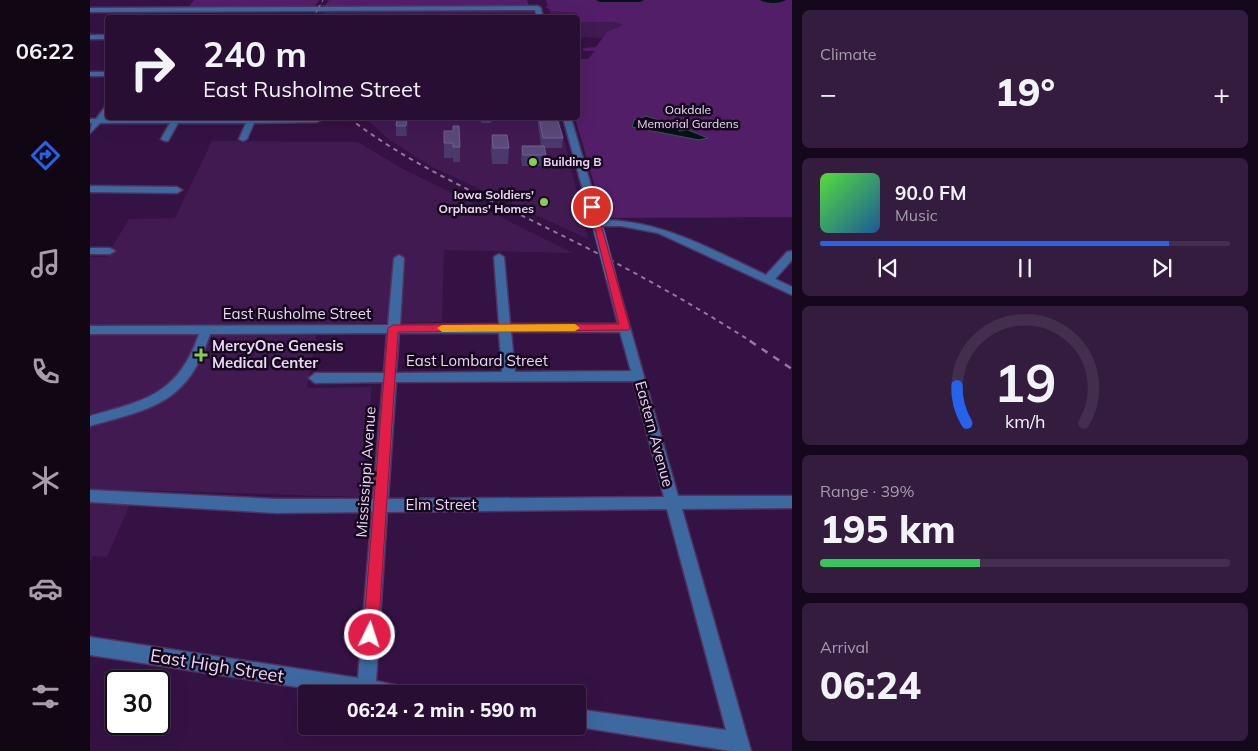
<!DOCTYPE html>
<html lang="en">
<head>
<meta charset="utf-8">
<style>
	body { margin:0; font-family:Mulish,sans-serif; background:#341c3f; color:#f1f3f6; height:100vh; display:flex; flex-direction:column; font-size:19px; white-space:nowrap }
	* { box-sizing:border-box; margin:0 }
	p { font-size:16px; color:#a59cac }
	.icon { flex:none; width:28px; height:28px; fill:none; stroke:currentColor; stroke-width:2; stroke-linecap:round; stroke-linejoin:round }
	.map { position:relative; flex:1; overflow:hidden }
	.panel { display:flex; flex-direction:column; gap:10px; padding:10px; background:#16081c; width:466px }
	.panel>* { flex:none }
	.top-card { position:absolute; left:15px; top:15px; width:475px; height:105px; border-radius:5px; box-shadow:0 5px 20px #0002,0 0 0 1px #442e4e; background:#280e33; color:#f1f3f6; overflow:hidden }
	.speed { position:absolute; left:15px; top:670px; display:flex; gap:10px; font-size:25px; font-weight:700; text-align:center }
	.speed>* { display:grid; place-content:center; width:65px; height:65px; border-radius:50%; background:#280e33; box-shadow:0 5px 20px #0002,0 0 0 1px #442e4e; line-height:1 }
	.speed .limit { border:2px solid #111; border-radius:8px; background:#fff; color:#111 }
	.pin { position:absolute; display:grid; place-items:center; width:42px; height:42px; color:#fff; margin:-21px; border:2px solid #fff; border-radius:50%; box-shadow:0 1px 5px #0007 }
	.me { position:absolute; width:55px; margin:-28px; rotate:4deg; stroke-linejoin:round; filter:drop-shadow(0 0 4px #0008) }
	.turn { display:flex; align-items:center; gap:18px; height:105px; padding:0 15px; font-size:22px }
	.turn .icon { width:65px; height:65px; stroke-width:2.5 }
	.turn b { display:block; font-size:35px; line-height:42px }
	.big { font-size:38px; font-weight:800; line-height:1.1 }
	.panel .tile { flex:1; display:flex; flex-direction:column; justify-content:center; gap:8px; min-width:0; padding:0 18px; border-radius:8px; background:#341c3f }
	.panel .dial { align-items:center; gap:0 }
	.dial svg { height:130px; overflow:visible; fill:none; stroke:#442e4e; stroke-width:7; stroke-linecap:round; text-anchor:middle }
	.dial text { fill:#f1f3f6; stroke:none }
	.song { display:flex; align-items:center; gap:15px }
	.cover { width:60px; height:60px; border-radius:8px; background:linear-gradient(135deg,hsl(110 70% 55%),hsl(210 70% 35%)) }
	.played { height:5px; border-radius:2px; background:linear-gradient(90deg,#2563eb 85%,#442e4e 85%) }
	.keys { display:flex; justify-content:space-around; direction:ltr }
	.heat { display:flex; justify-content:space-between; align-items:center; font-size:28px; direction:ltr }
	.charge { height:8px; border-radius:4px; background:linear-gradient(90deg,#34c759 39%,#442e4e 0) }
	.trip { position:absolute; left:208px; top:685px; width:288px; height:50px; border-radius:5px; background:#280e33; box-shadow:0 5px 20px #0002,0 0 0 1px #442e4e; font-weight:800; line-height:50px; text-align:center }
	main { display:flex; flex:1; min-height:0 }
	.tabs { display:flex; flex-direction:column; width:90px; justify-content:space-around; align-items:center; background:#100614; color:#a59cac }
	.tabs .icon { width:35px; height:35px }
	.tabs .current { color:#2563eb }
	.tabs b { font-size:22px; color:#f1f3f6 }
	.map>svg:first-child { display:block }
</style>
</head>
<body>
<main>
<nav class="tabs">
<b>06:22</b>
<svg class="icon current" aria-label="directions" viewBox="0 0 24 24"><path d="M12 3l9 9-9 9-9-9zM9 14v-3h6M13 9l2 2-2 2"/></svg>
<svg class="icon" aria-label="music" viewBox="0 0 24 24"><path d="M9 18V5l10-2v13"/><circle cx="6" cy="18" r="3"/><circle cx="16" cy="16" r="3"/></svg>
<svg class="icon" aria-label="phone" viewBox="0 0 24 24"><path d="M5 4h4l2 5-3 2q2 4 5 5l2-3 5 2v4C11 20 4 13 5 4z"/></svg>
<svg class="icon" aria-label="climate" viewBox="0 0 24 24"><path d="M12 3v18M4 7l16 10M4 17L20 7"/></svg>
<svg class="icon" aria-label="car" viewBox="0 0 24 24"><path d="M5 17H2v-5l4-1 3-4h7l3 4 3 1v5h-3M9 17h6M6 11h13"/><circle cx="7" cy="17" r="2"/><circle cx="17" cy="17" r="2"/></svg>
<svg class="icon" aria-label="filters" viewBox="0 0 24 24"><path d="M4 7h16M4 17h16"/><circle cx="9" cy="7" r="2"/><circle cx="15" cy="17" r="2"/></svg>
</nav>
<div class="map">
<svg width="702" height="751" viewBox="0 0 702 751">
	<rect width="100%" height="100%" fill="#351244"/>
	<g fill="#411a52">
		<path d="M 458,6 L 574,7 L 516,38 L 488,37 L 488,18 L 461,17 Z"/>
		<path d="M 235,11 L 443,11 L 444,17 L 234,17 Z"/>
		<path d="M 276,118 L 469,118 L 498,239 L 340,166 L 297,138 Z"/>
		<path d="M 122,141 L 268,142 L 311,168 L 483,253 L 354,250 L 352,322 L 228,324 L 217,388 L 282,387 L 270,497 L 46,490 L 17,557 L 3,556 L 0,563 L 0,257 L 16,257 L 39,219 L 85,218 Z"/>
	</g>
	<g fill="#531e68">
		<path d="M 104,0 L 229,0 L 224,7 L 98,8 Z"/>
		<path d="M 239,0 L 437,0 L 439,6 L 234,7 Z"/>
		<path d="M 456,0 L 702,0 L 702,217 L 514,218 L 485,118 L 488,118 L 488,59 L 498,59 L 505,51 L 493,51 L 493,48 L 506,47 L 517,32 L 533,25 L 525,22 L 488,22 L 489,17 L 487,13 L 462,11 L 455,7 L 458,6 Z"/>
	</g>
	<path fill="#001414" stroke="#464e57" d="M 556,116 L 587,126 L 589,131 L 598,130 L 618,138 L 609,140 L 542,127 L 544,120 Z"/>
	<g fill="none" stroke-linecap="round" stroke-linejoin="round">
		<g fill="#001414" fill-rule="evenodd">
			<path d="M 506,0 L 554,0 L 550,2 L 510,2 Z"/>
			<path d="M 670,0 L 696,0 C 690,4 676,4 670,0 Z"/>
		</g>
		<g stroke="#523160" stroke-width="3">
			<g id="minor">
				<path d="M 448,6 L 451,8 L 453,18 L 447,18 L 445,10 L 0,12 L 0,8 Z"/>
				<rect x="0" y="35" width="18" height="4"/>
				<rect x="0" y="72" width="18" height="4"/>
				<path d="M 15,107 L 18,107 L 18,115 L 14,119 L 227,118 L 231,120 L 227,122 L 164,123 L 157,139 L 153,141 L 149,139 L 156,123 L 88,123 L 78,141 L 75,141 L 71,139 L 80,123 L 10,123 L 0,133 L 2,123 L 0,123 L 0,119 L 6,119 Z"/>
				<path d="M 473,118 L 481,118 L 511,220 C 572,220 622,250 676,275 L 697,252 L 702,251 L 702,260 L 685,279 L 702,287 L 702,295 L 568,233 L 531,226 L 512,226 L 513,233 L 505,233 Z"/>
				<path d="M 0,186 L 87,187 L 92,190 L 87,193 L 0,192 Z"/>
				<path d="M 0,248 L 20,248 L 25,251 L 20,254 L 0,254 Z"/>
				<path d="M 409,254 L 414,257 L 420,324 L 528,324 L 516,277 L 517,275 L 525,275 L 588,496 L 702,496 L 702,508 L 592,509 L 661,751 L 641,751 L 483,726 L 486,726 L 486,709 L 636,730 L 577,509 L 297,512 L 286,681 L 319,688 L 322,694 L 253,694 L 0,655 L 0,637 L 268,678 L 282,512 L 186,513 L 0,502 L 0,490 L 186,499 L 283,499 L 293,382 L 225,383 L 219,378 L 225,373 L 294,373 L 297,333 L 120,334 C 98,403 64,408 0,426 L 0,416 C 57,400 88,394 109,334 L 0,334 L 0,326 L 298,325 L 304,258 L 309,255 L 314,258 L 310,325 L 409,324 L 404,257 ZM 421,332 L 530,332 L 541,371 L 425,372 ZM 309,333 L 409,333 L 412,372 L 306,373 ZM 543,381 L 574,497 L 298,499 L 306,382 Z"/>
			</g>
		</g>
		<use href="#minor" fill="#3c699f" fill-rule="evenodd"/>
		<path stroke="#92779f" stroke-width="1" stroke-dasharray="3 3" stroke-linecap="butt" d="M 223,18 L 233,0"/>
		<path stroke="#92779f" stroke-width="2" stroke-dasharray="4.5 4.5" stroke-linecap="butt" d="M 259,118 C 320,165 389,194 457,228 C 527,262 596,300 662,342"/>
		<path stroke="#92779f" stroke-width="2.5" stroke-dasharray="7 7" stroke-linecap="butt" d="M 660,341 L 702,369"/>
		<g stroke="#523160" stroke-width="12" stroke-linecap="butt">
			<path id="minor-bridge" d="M 509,231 L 521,277"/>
		</g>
		<use href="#minor-bridge" stroke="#3c699f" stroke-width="11"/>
	</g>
	<g fill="#49396d">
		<path d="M 307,118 L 318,118 L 317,136 L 306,136 L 306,126 Z"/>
		<rect x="391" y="118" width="10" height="5"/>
		<path d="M 447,118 L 467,118 L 473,138 L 472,148 L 454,148 L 456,155 L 454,166 L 432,166 L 431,158 L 432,146 L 451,146 Z"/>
		<path d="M 354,131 L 363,131 L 370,147 L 370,162 L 363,162 L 363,158 L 354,158 Z"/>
		<path d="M 402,135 L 419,148 L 418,164 L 402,164 L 401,150 Z"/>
	</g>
	<path fill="#3a2257" d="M 317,118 L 318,118 L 317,136 L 316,126 Z"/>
	<g fill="#5a4a7c" stroke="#71608e">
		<path d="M 468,15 L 478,15 L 479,18 L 469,18 Z"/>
		<path d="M 307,118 L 317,118 L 316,126 L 306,126 Z"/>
		<path d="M 449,118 L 467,118 L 473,138 L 453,138 Z"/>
		<path d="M 363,126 L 369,126 L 370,147 L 363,147 L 363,143 L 354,143 L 354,131 L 363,131 Z"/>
		<path d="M 402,135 L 417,135 L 419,148 L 403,148 Z"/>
		<path d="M 432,146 L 454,146 L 456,155 L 433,155 Z"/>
	</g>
	<path fill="#e11d48" stroke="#92132f" d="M 499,205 L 506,207 L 540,328 L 539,330 L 308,332 L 288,635 L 286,640 L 280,642 L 275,640 L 273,635 L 298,328 L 303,325 L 529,324 Z"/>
	<path fill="#f59e0b" d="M 485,324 L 490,328 L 485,331 L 352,332 L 347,328 L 352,325 Z"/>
	<g fill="#84d04e" stroke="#15071c" stroke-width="2">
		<circle cx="443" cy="162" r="5"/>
		<circle cx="454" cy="202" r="5"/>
		<path d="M108.5 347.5h5v5h5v5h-5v5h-5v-5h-5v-5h5z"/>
	</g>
	<g text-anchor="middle" stroke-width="5" stroke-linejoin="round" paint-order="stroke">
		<g font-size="12" fill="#e9d8f1" stroke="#15071c">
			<text x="598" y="114">Oakdale<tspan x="598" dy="14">Memorial Gardens</tspan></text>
		</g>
		<g font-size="12" font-weight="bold" fill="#ead6f4" stroke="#15071c" text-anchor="start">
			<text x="453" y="166">Building B</text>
			<text x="444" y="199" text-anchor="end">Iowa Soldiers'<tspan x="444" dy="14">Orphans' Homes</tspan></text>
		</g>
		<g font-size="15" fill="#ead6f4" stroke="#15071c">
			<text x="207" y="319">East Rusholme Street</text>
			<text x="387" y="366">East Lombard Street</text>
			<text transform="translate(564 434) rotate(75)" y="5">Eastern Avenue</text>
			<text transform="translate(276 472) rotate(-86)" y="5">Mississippi Avenue</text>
			<text x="351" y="510">Elm Street</text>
		</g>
		<g font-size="15" font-weight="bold" fill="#ead6f4" stroke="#15071c" text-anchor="start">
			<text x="122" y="351">MercyOne Genesis<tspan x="122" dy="17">Medical Center</tspan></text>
		</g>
		<g font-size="18" fill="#ead6f4" stroke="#15071c">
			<text transform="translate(127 666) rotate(9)" y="6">East High Street</text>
		</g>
	</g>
</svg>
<div class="speed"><div class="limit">30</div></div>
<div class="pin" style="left:502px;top:207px;background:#d93025"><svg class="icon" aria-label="arrive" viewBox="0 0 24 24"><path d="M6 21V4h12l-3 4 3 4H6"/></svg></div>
<svg class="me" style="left:280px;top:635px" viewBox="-20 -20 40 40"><circle r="17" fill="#e11d48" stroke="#fff" stroke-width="3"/><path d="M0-11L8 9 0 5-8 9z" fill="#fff"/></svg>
<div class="trip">06:24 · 2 min · 590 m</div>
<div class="top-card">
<div class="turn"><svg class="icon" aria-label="right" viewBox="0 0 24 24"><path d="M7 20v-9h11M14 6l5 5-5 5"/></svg><div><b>240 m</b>East Rusholme Street</div></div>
</div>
</div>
<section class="panel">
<div class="tile"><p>Climate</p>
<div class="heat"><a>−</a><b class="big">19°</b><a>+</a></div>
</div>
<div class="tile">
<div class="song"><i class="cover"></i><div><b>90.0 FM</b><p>Music</p></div></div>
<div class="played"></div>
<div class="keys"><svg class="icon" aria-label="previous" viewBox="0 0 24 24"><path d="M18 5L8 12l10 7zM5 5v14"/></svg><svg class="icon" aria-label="pause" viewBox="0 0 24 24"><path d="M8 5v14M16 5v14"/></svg><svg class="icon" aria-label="next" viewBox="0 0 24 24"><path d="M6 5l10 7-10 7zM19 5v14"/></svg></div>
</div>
<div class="tile dial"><svg viewBox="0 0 100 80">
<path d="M14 69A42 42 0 1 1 86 69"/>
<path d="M14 69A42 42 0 0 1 8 46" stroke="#2563eb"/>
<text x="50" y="56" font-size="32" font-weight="700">19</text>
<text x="50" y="72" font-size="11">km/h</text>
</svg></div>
<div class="tile"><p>Range · 39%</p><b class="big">195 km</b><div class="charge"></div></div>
<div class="tile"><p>Arrival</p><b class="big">06:24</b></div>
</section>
</main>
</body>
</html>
